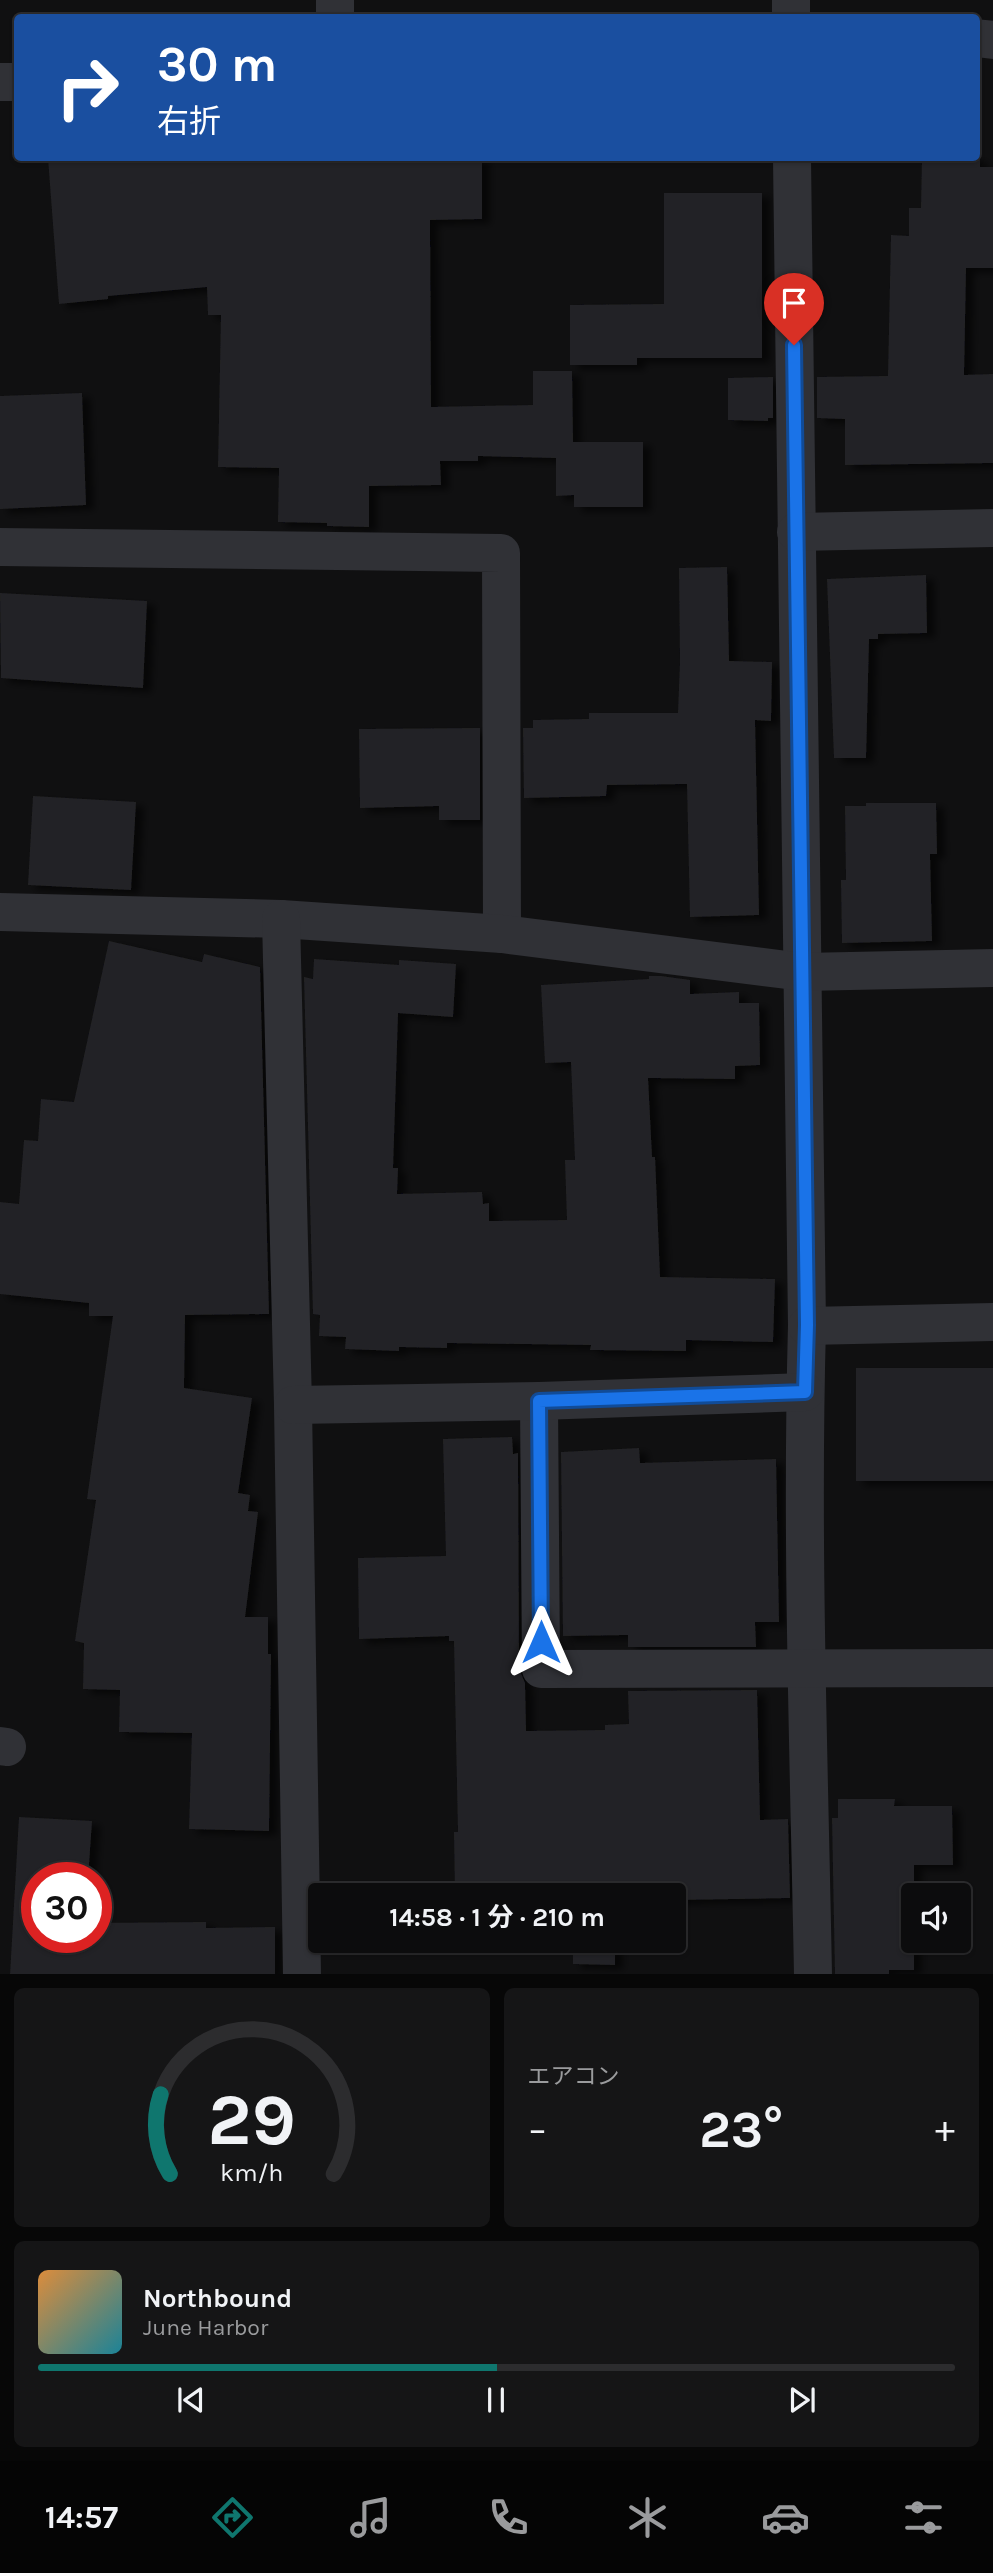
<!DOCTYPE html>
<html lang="ja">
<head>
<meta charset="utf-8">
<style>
	body { margin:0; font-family:Karla,"Noto Sans JP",sans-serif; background:#151516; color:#f1f3f6; height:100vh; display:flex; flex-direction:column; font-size:26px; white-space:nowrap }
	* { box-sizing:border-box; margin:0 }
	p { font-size:23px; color:#9a9b9d }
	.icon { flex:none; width:38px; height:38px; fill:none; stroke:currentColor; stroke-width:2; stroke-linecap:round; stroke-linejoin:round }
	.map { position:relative; height:1974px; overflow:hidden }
	.details { display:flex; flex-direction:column; gap:14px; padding:14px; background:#070707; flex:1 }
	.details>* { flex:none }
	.top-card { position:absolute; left:14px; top:14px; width:966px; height:147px; border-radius:7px; box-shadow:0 2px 5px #0004,0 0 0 2px #2c2c2e; background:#1a4fa0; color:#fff; overflow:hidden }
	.tools { position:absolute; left:901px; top:1883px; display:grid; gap:14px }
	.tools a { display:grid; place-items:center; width:70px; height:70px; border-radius:7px; background:#0c0c0d; box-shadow:0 2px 5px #0004,0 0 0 2px #2c2c2e; font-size:35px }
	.speed { position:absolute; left:21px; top:1862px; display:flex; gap:14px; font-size:35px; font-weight:700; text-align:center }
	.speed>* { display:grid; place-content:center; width:91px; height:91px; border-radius:50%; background:#0c0c0d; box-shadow:0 2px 5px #0004,0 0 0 2px #2c2c2e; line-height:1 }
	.speed .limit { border:10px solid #d22; background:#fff; color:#111 }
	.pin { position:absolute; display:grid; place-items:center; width:60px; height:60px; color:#fff; margin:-72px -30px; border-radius:50% 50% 50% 0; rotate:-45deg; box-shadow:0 0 7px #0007 }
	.pin .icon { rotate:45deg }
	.me { position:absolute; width:77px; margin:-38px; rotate:0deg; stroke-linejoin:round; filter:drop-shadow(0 0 5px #0008) }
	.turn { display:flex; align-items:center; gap:24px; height:147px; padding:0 28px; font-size:32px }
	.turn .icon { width:91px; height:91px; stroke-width:2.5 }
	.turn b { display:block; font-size:49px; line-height:60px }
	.big { font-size:52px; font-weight:700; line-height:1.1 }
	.details .card { flex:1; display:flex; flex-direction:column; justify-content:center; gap:10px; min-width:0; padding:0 24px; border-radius:10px; background:#151516 }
	.details .dial { align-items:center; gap:0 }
	.dial svg { height:182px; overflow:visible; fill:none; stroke:#2c2c2e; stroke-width:7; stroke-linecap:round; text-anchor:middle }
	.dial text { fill:#f1f3f6; stroke:none }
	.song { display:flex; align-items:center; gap:21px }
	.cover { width:84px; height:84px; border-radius:10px; background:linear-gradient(135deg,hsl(30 70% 55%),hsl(190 70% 35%)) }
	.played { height:7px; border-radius:4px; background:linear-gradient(90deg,#0f766e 50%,#2c2c2e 50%) }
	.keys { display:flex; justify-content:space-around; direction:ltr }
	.heat { display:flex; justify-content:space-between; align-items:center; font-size:38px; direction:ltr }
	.details .tiles { flex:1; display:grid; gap:14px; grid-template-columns:1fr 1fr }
	.card:last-child { grid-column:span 2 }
	.trip { position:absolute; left:308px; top:1883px; width:378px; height:70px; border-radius:7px; background:#0c0c0d; box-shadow:0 2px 5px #0004,0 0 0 2px #2c2c2e; font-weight:700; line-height:70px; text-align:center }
	.tabs { display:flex; height:112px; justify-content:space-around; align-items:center; background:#050505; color:#9a9b9d }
	.tabs .icon { width:49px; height:49px }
	.tabs .active { color:#0f766e }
	.tabs b { font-size:32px; color:#f1f3f6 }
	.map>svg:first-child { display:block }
</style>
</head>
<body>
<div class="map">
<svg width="993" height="1975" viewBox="0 0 993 1975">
	<defs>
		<filter id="shadow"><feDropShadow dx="8" dy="4.5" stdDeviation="3.5" flood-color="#0009"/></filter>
	</defs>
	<rect width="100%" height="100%" fill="#101011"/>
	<g fill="#222225" filter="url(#shadow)">
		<path d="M 48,158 L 482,158 L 482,219 L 430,220 L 431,407 L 533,405 L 533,371 L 572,371 L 573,442 L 643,442 L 643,507 L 574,507 L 574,495 L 556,496 L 556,458 L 478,456 L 478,461 L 440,461 L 441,485 L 369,486 L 369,527 L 327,526 L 327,523 L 278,522 L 279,468 L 218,467 L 221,315 L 208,315 L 207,287 L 108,296 L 108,299 L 59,304 Z"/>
		<path d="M 922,158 L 980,158 L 980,167 L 993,167 L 993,268 L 966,268 L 964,375 L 993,374 L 993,463 L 845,465 L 845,419 L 817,418 L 817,377 L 888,376 L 891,235 L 909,236 L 909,208 L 921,208 Z"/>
		<path d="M 664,193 L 762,193 L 762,358 L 637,358 L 637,365 L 570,365 L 570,305 L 664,304 Z"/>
		<path d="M 773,377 L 773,418 L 768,418 L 768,421 L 728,420 L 728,378 Z"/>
		<path d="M 82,393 L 86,505 L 0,509 L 0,396 Z"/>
		<path d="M 727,567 L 729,661 L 772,662 L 771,721 L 755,720 L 759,915 L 690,917 L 687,784 L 607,785 L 606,796 L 524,798 L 523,728 L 533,728 L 533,720 L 589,719 L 589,713 L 678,713 L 680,662 L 679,568 Z"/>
		<path d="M 926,575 L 927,633 L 878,634 L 878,639 L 869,639 L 866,758 L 834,758 L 827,579 Z"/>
		<path d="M 0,593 L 147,601 L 143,688 L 1,678 Z"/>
		<path d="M 476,728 L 480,728 L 480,820 L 439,820 L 439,806 L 360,808 L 359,729 Z"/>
		<path d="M 33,796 L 136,802 L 131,890 L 28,885 Z"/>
		<path d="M 866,803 L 936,803 L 937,854 L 930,854 L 932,941 L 842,943 L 841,880 L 846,880 L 845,806 L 866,806 Z"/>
		<path d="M 109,941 L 202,962 L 204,954 L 260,967 L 269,1314 L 185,1315 L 184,1388 L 252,1398 L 238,1493 L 250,1495 L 248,1511 L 258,1512 L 245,1617 L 268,1617 L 268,1654 L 271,1654 L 269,1831 L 189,1829 L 192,1733 L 119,1732 L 120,1690 L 83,1689 L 84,1643 L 75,1641 L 96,1500 L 87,1499 L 113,1316 L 89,1316 L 89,1303 L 0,1294 L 0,1202 L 19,1204 L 24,1140 L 38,1141 L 41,1099 L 74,1102 Z"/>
		<path d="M 314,959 L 399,965 L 399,960 L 456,964 L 453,1017 L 398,1013 L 393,1168 L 398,1168 L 397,1194 L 482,1192 L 483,1204 L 489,1203 L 489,1221 L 567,1220 L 565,1160 L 575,1160 L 571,1062 L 545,1063 L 541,985 L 649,979 L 649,976 L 661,976 L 690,980 L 690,994 L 739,992 L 739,1003 L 759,1003 L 760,1065 L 735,1066 L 735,1079 L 648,1078 L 652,1157 L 655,1157 L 660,1277 L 775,1279 L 773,1342 L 686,1340 L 686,1351 L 590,1350 L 591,1345 L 447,1343 L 447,1348 L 399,1347 L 399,1351 L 345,1349 L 346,1337 L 319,1336 L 320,1315 L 313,1314 L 304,977 L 313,979 Z"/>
		<rect x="856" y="1368" width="137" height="113"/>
		<path d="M 512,1437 L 513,1454 L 518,1453 L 519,1669 L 525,1683 L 526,1731 L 605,1730 L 605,1725 L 629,1724 L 628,1691 L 757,1690 L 760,1820 L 788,1819 L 790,1898 L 674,1900 L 674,1895 L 455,1895 L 454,1832 L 458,1832 L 454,1641 L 449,1641 L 449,1636 L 359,1639 L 358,1558 L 446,1556 L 443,1439 Z"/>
		<path d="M 639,1448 L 640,1463 L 776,1459 L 779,1622 L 755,1622 L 756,1647 L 628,1647 L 628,1635 L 563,1636 L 561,1452 Z"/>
		<path d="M 838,1799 L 895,1799 L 894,1806 L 952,1806 L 953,1865 L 914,1865 L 914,1970 L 889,1970 L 889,1974 L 835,1974 L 832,1818 L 838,1818 Z"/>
		<path d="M 19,1817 L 92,1821 L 88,1878 L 37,1878 L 37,1937 L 96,1937 L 96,1923 L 206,1922 L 206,1928 L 275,1927 L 275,1975 L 10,1975 Z"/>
		<path d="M 573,1941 L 615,1941 L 615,1965 L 573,1964 Z"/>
	</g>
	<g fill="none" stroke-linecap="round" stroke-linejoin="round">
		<g stroke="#303136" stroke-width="38">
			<path d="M 335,0 L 335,18"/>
			<path d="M 791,0 L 791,18"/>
			<path d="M 976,38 L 993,40"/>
			<path d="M 0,82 L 18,82"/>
			<path d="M 792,158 L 807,1326 C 801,1542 809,1758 813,1975"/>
			<path d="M 796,532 L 993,528"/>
			<path d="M 0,547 L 501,553 L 502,934"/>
			<path d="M 0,912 L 281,919 L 502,934 L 803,972 L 993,968"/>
			<path d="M 281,919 L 293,1405 L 302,1975"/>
			<path d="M 807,1326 L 993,1322"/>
			<path d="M 539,1401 L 541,1669 L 993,1668"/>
			<path d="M 293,1405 L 539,1401 L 805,1392"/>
			<path d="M 0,1746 L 7,1747"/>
		</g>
	</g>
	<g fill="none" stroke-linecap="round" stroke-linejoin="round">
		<g stroke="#114b97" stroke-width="18">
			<path id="route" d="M 541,1642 L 539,1401 L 805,1392 L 807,1325 L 794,345"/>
		</g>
		<use href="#route" stroke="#1a73e8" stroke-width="12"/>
	</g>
</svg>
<div class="tools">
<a><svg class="icon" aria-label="sound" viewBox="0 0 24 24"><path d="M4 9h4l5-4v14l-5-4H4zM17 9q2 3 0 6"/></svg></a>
</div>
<div class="speed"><div class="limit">30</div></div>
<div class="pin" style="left:794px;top:345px;background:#d93025"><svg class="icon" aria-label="arrive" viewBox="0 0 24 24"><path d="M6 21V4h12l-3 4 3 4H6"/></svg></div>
<svg class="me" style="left:541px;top:1642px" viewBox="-20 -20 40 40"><path d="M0-17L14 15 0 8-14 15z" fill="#1a73e8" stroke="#fff" stroke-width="4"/></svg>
<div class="trip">14:58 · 1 分 · 210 m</div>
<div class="top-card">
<div class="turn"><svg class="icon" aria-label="right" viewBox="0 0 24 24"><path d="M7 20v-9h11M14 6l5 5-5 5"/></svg><div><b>30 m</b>右折</div></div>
</div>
</div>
<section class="details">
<div class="tiles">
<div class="card dial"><svg viewBox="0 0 100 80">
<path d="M14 69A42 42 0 1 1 86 69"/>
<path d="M14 69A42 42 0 0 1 10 34" stroke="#0f766e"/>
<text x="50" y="56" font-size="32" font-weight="700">29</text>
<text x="50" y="72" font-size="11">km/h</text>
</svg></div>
<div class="card"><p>エアコン</p>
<div class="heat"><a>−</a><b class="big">23°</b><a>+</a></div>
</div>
<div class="card">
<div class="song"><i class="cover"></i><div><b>Northbound</b><p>June Harbor</p></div></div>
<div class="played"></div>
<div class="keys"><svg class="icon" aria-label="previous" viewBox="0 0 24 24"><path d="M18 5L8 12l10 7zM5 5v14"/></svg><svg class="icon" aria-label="pause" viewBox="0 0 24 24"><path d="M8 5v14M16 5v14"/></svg><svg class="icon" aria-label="next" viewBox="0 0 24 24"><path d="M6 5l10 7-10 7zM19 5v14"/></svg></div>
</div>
</div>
</section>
<nav class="tabs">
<b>14:57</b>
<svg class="icon active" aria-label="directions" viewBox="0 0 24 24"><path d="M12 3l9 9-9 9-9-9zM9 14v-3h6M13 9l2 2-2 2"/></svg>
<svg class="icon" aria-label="music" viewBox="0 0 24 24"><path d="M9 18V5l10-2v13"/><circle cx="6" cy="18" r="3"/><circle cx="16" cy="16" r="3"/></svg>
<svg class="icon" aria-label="phone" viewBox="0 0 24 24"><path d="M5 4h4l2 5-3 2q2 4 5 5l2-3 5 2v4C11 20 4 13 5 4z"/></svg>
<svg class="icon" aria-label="climate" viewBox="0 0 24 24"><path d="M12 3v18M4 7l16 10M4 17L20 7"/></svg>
<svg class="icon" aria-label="car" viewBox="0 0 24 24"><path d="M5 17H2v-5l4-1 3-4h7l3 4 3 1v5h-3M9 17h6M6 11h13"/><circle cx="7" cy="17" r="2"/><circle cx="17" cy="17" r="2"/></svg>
<svg class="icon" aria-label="filters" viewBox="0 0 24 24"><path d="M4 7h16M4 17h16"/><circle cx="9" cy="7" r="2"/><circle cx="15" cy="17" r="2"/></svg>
</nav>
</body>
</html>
